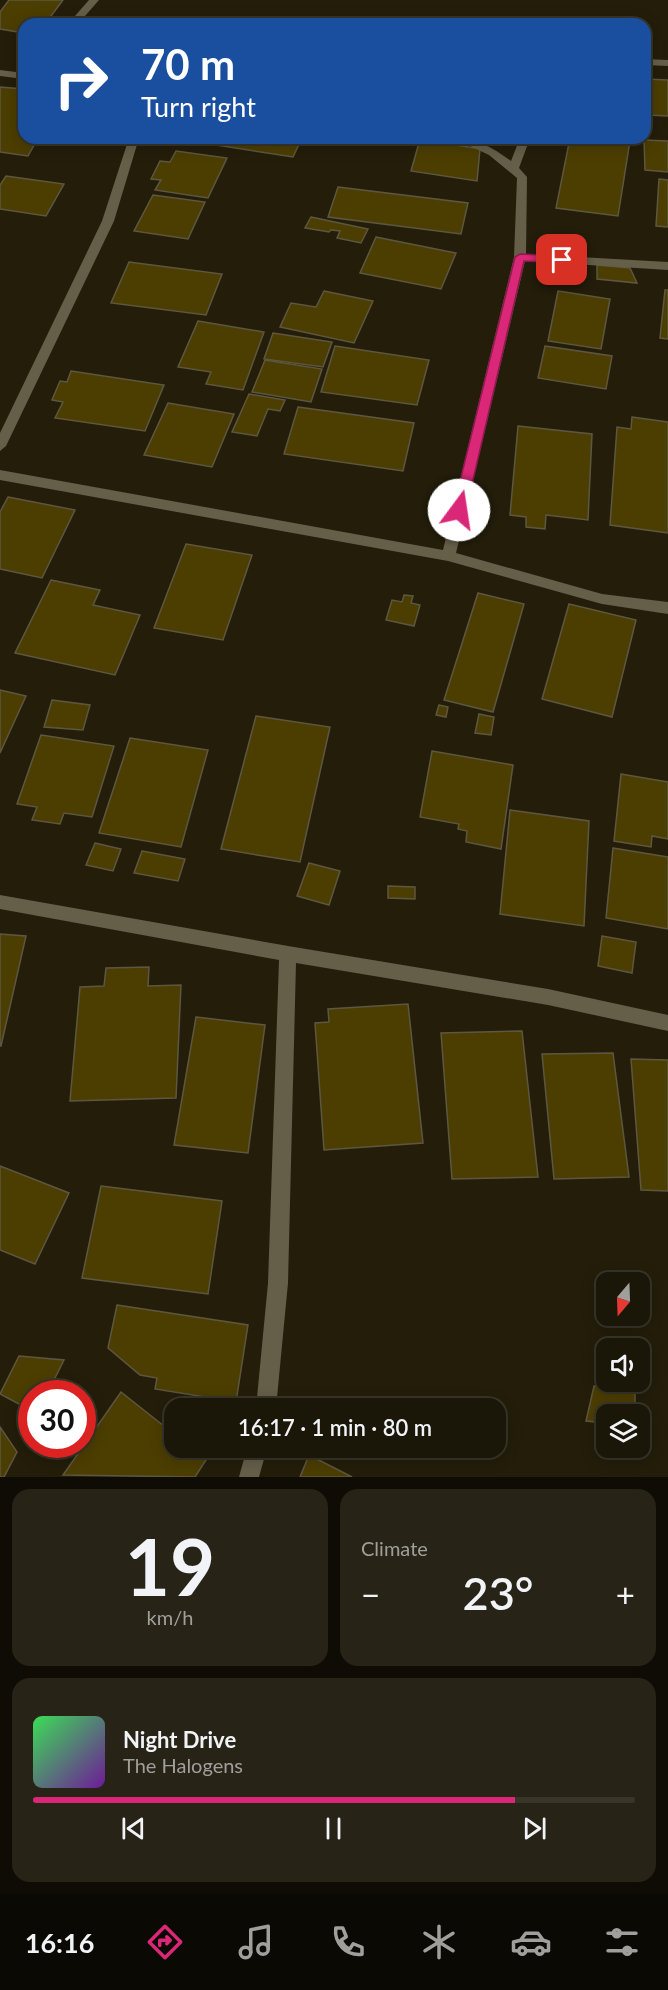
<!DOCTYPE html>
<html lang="en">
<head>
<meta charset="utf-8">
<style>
	body { margin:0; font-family:Lato,sans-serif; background:#272316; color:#f1f3f6; height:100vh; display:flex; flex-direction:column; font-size:22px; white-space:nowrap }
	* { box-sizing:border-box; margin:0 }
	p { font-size:20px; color:#9f9f9c }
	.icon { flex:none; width:33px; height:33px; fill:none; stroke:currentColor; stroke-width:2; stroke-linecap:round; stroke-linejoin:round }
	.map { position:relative; height:1477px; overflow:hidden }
	.panel { display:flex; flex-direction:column; gap:12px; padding:12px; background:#0e0c04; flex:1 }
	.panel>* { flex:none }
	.guide { position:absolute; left:18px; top:18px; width:633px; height:126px; border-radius:18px; box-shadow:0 3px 15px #0003,0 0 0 2px #383529; background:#1a4fa0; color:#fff; overflow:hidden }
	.needle { width:39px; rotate:199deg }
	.fabs { position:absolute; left:596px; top:1272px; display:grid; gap:12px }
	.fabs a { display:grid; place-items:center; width:54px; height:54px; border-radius:12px; background:#1a1608; box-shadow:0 3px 15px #0003,0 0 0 2px #383529; font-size:30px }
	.speed { position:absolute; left:18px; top:1380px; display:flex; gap:12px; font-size:30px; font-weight:700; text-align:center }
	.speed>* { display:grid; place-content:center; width:78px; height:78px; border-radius:50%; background:#1a1608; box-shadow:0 3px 15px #0003,0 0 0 2px #383529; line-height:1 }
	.speed .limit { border:9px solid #d22; background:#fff; color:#111 }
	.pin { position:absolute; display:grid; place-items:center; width:51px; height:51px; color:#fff; margin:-26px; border-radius:12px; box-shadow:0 3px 9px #0006 }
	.me { position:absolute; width:66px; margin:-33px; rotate:14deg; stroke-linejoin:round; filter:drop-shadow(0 0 4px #0008) }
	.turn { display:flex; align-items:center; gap:21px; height:126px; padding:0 24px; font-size:27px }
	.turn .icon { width:78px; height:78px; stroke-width:2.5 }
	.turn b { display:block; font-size:42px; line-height:51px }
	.big { font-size:45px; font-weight:600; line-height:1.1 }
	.panel .card { flex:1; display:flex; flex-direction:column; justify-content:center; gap:9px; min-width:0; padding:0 21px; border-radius:18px; background:#272316 }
	.panel .dial { align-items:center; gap:0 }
	.dial b { font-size:78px; line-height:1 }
	.song { display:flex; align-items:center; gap:18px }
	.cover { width:72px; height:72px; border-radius:9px; background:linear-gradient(135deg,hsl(130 70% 55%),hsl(280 70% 35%)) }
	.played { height:6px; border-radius:3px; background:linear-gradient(90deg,#db2777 80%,#383529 80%) }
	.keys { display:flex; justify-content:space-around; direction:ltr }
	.heat { display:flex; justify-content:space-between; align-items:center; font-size:33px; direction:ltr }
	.panel .tiles { flex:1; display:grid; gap:12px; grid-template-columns:1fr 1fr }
	.card:last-child { grid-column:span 2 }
	.trip { position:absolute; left:164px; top:1398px; width:342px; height:60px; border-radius:18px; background:#1a1608; box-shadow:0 3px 15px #0003,0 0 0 2px #383529; font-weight:600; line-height:60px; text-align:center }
	.menu { display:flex; height:96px; justify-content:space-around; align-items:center; background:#0a0903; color:#9f9f9c }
	.menu .icon { width:42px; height:42px }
	.menu .selected { color:#db2777 }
	.menu b { font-size:27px; color:#f1f3f6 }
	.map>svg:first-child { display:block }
</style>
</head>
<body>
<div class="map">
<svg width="668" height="1477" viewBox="0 0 668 1477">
	<rect width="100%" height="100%" fill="#231d0a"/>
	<g fill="#4c3e00" stroke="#5d5741" stroke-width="1.5">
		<path d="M 9,0 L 63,0 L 45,24 L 24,24 L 24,33 L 0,29 L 0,12 Z"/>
		<path d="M 645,79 L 668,80 L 668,116 L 647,115 Z"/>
		<path d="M 0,87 L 24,89 L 24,138 L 38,138 L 28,156 L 0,152 Z"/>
		<path d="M 185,138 L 302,138 L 293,157 L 184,140 Z"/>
		<path d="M 570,138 L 630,141 L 618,216 L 556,208 Z"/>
		<path d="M 420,139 L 480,149 L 477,181 L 411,171 Z"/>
		<path d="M 644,140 L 668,141 L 668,172 L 645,170 Z"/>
		<path d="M 176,151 L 227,158 L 208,198 L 155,190 L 161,180 L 151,179 L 160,161 L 170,162 Z"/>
		<path d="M 6,176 L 64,184 L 46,216 L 0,209 L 0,185 Z"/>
		<path d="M 659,179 L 668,180 L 668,227 L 656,226 Z"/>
		<path d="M 338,187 L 468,203 L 461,234 L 328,217 Z"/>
		<path d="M 153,195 L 205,202 L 188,239 L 134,231 Z"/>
		<path d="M 311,217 L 368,229 L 361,243 L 337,238 L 340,231 L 331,230 L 329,232 L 305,228 Z"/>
		<path d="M 376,237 L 456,253 L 441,289 L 360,273 Z"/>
		<path d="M 129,262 L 222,274 L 206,315 L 111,303 Z"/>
		<path d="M 597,265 L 630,268 L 637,283 L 597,279 Z"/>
		<path d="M 665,290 L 668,290 L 668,339 L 660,338 Z"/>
		<path d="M 324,291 L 373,301 L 354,343 L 280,327 L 291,303 L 316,307 Z"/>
		<path d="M 558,291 L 610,299 L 601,349 L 548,341 Z"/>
		<path d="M 198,321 L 264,332 L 243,390 L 206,384 L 211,372 L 178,367 Z"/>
		<path d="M 273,333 L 332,342 L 323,367 L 264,359 Z"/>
		<path d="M 335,346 L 429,360 L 417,405 L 321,392 Z"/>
		<path d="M 545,346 L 612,356 L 606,389 L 538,378 Z"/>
		<path d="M 265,360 L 322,369 L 311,402 L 252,392 Z"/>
		<path d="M 71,371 L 164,385 L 145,431 L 55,418 L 63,402 L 52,400 L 60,381 L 67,382 Z"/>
		<path d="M 249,394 L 285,400 L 280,411 L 268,409 L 257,436 L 232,432 Z"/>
		<path d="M 168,403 L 234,414 L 212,467 L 144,455 Z"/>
		<path d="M 298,407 L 414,423 L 403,471 L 284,454 Z"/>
		<path d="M 632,417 L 668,422 L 668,533 L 610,525 L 617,427 L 631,429 Z"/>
		<path d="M 518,426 L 592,434 L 588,520 L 546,515 L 545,529 L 526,527 L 526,517 L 510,515 Z"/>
		<path d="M 8,497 L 75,510 L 42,578 L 0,569 L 0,512 Z"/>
		<path d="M 186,544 L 252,555 L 223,640 L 154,628 Z"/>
		<path d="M 51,580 L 100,590 L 93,605 L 140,615 L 115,675 L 15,653 Z"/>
		<path d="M 478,593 L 524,604 L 493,712 L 444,700 Z"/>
		<path d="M 404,595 L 413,596 L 411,603 L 420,605 L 414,626 L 386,620 L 392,600 L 402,602 Z"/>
		<path d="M 569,604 L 636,620 L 612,717 L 542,699 Z"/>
		<path d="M 0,690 L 26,696 L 0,753 Z"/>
		<path d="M 52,700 L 90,705 L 83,730 L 44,727 Z"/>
		<path d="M 439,705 L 448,707 L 446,717 L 436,715 Z"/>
		<path d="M 479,714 L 494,717 L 491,735 L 475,733 Z"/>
		<path d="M 256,716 L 330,727 L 300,862 L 221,849 Z"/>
		<path d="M 41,735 L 114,746 L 92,817 L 64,813 L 60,824 L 32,820 L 37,807 L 17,804 Z"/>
		<path d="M 130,738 L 208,750 L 181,847 L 99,833 Z"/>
		<path d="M 432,751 L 513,765 L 501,849 L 466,842 L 467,831 L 458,829 L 459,824 L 420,817 Z"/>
		<path d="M 621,774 L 668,782 L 668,839 L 652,836 L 651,847 L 614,841 Z"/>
		<path d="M 510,810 L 589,821 L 584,926 L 500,914 Z"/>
		<path d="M 95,843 L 121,849 L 113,871 L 86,865 Z"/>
		<path d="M 613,848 L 668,857 L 668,929 L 606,918 Z"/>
		<path d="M 142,851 L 185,859 L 178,881 L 134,873 Z"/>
		<path d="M 309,863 L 340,871 L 329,905 L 297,896 Z"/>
		<path d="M 388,886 L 415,887 L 415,899 L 388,898 Z"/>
		<path d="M 0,934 L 26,936 L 1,1046 L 0,1046 Z"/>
		<path d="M 602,936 L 636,942 L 632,973 L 598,966 Z"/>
		<path d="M 149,967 L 148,986 L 181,985 L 176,1098 L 70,1101 L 80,987 L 104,986 L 106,968 Z"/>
		<path d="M 408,1004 L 423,1143 L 324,1150 L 315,1023 L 329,1022 L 328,1009 Z"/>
		<path d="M 196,1017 L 265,1025 L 248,1153 L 174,1145 Z"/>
		<path d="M 522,1031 L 538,1177 L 452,1179 L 441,1033 Z"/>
		<path d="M 613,1053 L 629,1177 L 554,1179 L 542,1054 Z"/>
		<path d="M 631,1059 L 668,1060 L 668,1191 L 641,1190 Z"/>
		<path d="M 0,1166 L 69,1193 L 35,1264 L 0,1250 Z"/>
		<path d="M 101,1186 L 222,1201 L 208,1294 L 82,1278 Z"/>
		<path d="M 117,1305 L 248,1325 L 236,1402 L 155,1389 L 157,1378 L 140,1375 L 108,1348 Z"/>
		<path d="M 19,1356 L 64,1360 L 47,1394 L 32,1394 L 32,1411 L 0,1394 Z"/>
		<path d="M 594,1386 L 635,1390 L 635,1414 L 606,1414 L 606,1423 L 586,1421 Z"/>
		<path d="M 121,1392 L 174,1434 L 174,1448 L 191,1448 L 206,1460 L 195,1477 L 63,1475 Z"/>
		<path d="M 0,1427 L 17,1452 L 4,1477 L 0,1477 Z"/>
		<path d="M 309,1455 L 352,1477 L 300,1477 Z"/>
	</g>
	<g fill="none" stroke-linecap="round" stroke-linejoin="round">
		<g fill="#655f49" fill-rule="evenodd">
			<path d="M 89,0 L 99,0 L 78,24 L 68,24 Z"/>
			<path d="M 645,59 L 668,60 L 668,66 L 645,65 Z"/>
			<path d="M 0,70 L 24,73 L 24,79 L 0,76 Z"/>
			<path d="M 129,138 L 139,138 L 114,221 L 6,446 L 0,451 L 0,433 L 102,221 Z"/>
			<path d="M 453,138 C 476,138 492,147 511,161 L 520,138 L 530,138 L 519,168 L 527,177 L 526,254 L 668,262 L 668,270 L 525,261 L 456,553 L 602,594 L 668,602 L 668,614 L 602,604 L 448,561 L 0,480 L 0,470 L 443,550 L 514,257 L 517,178 L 489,155 Z"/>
			<path d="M 0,895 L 288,946 L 548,989 L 668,1015 L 668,1031 L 548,1005 L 296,963 L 288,1283 L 276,1408 L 256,1408 L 268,1283 L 279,960 L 0,909 Z"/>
			<path d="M 247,1448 L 267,1448 L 259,1477 L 239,1477 Z"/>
		</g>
	</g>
	<path fill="#db2777" stroke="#8e194d" stroke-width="1.5" d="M 520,254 L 562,256 L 567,260 L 562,263 L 524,261 L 466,510 L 459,515 L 453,510 L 515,257 Z"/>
</svg>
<div class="fabs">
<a><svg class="needle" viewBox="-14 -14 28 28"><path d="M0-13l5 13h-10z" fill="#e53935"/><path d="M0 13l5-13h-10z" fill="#9f9f9c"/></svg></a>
<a><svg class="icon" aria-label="sound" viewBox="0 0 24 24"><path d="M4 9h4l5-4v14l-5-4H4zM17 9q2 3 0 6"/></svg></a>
<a><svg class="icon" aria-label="layers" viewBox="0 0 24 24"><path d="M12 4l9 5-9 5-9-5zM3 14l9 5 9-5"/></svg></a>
</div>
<div class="speed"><div class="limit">30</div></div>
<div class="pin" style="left:562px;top:260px;background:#d93025"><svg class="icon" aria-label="arrive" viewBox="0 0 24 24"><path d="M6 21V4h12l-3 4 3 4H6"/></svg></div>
<svg class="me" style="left:459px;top:510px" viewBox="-20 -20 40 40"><circle r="19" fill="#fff"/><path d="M0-13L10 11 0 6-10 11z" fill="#db2777"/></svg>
<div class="trip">16:17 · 1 min · 80 m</div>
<div class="guide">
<div class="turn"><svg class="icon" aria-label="right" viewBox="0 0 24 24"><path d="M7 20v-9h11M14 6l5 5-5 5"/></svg><div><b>70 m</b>Turn right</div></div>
</div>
</div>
<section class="panel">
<div class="tiles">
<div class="card dial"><b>19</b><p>km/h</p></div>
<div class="card"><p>Climate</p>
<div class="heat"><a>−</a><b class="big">23°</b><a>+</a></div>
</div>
<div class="card">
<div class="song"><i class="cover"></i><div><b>Night Drive</b><p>The Halogens</p></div></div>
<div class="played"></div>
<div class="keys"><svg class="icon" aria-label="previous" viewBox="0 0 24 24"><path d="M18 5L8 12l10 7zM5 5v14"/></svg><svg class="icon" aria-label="pause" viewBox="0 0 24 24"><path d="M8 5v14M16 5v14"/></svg><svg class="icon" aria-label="next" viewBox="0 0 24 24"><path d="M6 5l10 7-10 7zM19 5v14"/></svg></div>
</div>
</div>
</section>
<nav class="menu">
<b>16:16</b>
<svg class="icon selected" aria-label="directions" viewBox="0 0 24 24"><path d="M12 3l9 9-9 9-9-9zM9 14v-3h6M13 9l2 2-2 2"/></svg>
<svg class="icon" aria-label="music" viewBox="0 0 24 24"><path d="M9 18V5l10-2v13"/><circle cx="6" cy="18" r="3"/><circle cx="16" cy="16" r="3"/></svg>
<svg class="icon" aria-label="phone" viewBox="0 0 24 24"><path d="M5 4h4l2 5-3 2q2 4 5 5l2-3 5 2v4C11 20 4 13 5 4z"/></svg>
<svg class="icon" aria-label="climate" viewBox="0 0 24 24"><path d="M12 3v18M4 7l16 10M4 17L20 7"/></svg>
<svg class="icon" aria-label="car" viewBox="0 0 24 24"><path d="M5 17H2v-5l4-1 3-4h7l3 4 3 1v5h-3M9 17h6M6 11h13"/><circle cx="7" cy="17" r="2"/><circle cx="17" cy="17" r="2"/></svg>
<svg class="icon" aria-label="filters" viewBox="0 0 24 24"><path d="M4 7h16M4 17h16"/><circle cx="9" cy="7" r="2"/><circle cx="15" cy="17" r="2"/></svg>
</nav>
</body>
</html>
